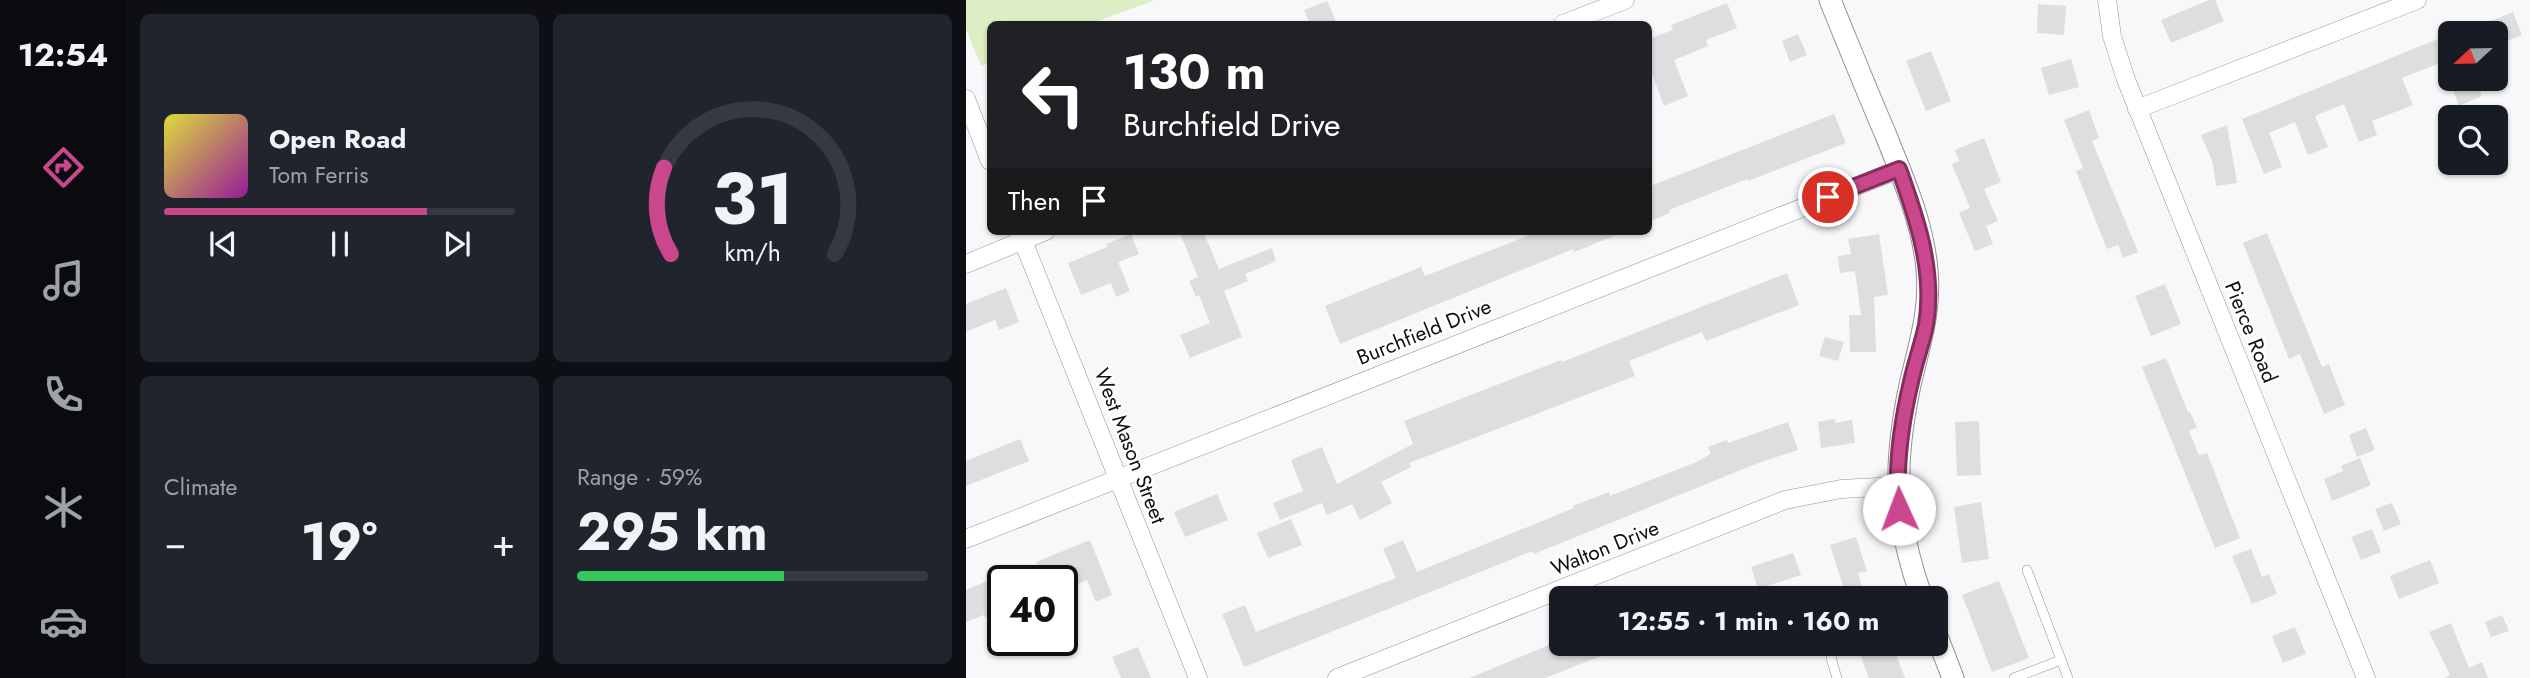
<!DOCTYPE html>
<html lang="en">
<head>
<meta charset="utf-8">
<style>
	body { margin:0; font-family:Jost,sans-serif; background:#20242c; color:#f1f3f6; height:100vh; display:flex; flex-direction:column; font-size:26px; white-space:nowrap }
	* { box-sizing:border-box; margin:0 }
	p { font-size:23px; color:#9ea1a6 }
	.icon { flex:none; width:38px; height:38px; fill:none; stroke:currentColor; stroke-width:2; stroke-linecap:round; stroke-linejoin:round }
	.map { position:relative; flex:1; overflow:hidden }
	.details { display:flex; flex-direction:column; gap:14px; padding:14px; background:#0d0f14; width:840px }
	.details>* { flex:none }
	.guide { position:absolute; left:21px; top:21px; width:665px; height:214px; border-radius:10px; box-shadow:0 2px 5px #0004; background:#202124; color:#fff; overflow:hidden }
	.needle { width:46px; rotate:248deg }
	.fabs { position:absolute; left:1472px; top:21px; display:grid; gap:14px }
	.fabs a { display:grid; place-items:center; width:70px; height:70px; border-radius:10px; background:#171b24; box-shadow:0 2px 5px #0004; font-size:35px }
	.speed { position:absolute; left:21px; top:565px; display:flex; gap:14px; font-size:35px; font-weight:700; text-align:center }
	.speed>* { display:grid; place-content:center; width:91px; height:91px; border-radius:50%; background:#171b24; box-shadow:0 2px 5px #0004; line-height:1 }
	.speed .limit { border:4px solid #111; border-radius:10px; background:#fff; color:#111 }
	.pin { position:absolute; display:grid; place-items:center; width:60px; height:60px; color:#fff; margin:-30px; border:4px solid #fff; border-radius:50%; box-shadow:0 2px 7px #0007 }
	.me { position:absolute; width:77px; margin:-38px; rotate:358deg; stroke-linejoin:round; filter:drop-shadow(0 0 5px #0008) }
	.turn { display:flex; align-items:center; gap:24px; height:147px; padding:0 21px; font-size:32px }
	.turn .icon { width:91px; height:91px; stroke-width:2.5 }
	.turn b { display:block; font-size:49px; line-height:60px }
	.then { display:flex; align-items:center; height:66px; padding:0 21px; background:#0003; gap:14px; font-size:26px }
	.big { font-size:52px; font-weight:700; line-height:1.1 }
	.details .card { flex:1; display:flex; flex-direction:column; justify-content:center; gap:10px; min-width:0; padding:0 24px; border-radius:10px; background:#20242c }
	.details .dial { align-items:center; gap:0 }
	.dial svg { height:182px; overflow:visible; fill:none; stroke:#363941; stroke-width:7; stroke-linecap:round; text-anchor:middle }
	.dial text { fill:#f1f3f6; stroke:none }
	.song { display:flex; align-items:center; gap:21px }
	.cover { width:84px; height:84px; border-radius:10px; background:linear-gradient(135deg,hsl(60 70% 55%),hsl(300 70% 35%)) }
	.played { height:7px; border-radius:4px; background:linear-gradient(90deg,#ca478d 75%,#363941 75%) }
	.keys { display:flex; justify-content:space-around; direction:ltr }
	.heat { display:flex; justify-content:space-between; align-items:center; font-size:38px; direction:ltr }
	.charge { height:10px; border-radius:5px; background:linear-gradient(90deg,#34c759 59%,#363941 0) }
	.details .tiles { flex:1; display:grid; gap:14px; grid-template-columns:repeat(2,1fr) }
	.trip { position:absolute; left:583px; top:586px; width:399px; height:70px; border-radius:10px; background:#171b24; box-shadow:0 2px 5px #0004; font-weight:700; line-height:70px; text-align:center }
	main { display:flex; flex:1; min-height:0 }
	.tab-bar { display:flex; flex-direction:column; width:126px; justify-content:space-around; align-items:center; background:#090b0e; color:#9ea1a6 }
	.tab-bar .icon { width:49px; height:49px }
	.tab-bar .active { color:#ca478d }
	.tab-bar b { font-size:32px; color:#f1f3f6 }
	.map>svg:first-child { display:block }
</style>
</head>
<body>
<main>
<nav class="tab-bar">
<b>12:54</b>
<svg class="icon active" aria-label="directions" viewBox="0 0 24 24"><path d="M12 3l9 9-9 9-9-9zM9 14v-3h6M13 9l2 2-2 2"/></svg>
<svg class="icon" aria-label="music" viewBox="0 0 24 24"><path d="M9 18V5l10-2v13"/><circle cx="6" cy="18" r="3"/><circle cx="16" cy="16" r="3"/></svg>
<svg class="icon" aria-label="phone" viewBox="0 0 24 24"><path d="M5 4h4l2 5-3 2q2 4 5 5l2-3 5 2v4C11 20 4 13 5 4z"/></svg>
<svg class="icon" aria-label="climate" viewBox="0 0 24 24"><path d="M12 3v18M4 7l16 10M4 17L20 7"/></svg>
<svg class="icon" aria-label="car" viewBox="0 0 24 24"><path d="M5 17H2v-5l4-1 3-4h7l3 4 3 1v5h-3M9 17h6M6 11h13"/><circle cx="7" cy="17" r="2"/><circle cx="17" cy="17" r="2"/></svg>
</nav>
<section class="details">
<div class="tiles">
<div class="card">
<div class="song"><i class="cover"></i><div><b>Open Road</b><p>Tom Ferris</p></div></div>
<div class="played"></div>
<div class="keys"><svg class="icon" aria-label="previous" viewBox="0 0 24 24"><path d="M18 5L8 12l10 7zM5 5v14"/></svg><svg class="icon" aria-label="pause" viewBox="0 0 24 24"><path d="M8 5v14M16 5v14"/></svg><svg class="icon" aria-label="next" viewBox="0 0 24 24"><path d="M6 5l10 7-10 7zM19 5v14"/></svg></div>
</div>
<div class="card dial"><svg viewBox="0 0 100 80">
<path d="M14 69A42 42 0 1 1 86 69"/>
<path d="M14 69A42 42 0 0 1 11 31" stroke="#ca478d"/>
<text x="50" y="56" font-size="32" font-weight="700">31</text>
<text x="50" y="72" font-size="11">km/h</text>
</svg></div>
<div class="card"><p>Climate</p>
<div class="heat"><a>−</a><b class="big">19°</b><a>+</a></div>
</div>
<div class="card"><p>Range · 59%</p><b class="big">295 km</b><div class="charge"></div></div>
</div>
</section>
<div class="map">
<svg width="1564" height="678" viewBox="0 0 1564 678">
	<rect width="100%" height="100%" fill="#f8f8fa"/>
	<path fill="#deeec4" d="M 0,0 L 189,0 L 124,24 L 24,24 L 24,62 L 15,66 L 0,29 Z"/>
	<g fill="#dedee0">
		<path d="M 1243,0 L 1249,0 L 1258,21 L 1205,43 L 1195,20 Z"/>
		<path d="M 361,1 L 371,24 L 344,24 L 338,10 Z"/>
		<path d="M 761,3 L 771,28 L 740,40 L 742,46 L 708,60 L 722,96 L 698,106 L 682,63 L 682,39 L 707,30 L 705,25 Z"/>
		<path d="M 1072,4 L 1100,6 L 1098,35 L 1071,33 Z"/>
		<path d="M 1547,12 L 1556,35 L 1530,45 L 1530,33 L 1495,33 Z"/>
		<path d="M 832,34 L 841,55 L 824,62 L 816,41 Z"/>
		<path d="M 1484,34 L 1484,59 L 1436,78 L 1447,105 L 1406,121 L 1411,135 L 1393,142 L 1378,104 L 1349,116 L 1362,147 L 1342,155 L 1329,122 L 1303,133 L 1316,167 L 1298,174 L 1276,119 Z"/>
		<path d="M 965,51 L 985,101 L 960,111 L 940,61 Z"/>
		<path d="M 1105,59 L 1113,87 L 1083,95 L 1075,68 Z"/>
		<path d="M 1500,79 L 1509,79 L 1516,96 L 1493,106 L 1485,85 Z"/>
		<path d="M 1123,110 L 1133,138 L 1126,141 L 1172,252 L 1157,258 L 1152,245 L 1141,249 L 1110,171 L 1117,168 L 1098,120 Z"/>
		<path d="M 868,114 L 880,143 L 782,181 L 781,179 L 703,210 L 704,213 L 682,222 L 682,187 Z"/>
		<path d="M 1261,125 L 1271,183 L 1250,186 L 1247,163 L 1235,135 Z"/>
		<path d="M 1018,138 L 1035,182 L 1018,189 L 1032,221 L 1020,226 L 1027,244 L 1009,251 L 993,213 L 1004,208 L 986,164 L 993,161 L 989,150 Z"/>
		<path d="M 213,231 L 237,231 L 253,269 L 306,248 L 310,261 L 279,274 L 282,281 L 258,291 L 276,337 L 224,358 L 214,335 L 244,323 L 233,295 L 230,297 L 223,281 L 232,277 Z"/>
		<path d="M 574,231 L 658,232 L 608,252 L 607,249 L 374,344 L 359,306 L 455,267 L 459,276 Z"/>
		<path d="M 1301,233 L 1356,367 L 1363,364 L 1379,405 L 1358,414 L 1334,354 L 1323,359 L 1277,243 Z"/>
		<path d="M 165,234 L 173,254 L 152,262 L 164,291 L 150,297 L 145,283 L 115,295 L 102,263 L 141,247 L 140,244 Z"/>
		<path d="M 913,234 L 922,295 L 908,297 L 910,352 L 884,352 L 883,315 L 895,315 L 889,271 L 874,273 L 872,256 L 885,254 L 882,239 Z"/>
		<path d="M 821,273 L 833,305 L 740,341 L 736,332 L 663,361 L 669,376 L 443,463 L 445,467 L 415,482 L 426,503 L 394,520 L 386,504 L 361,515 L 356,503 L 314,520 L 307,503 L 337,491 L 325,460 L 356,447 L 371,484 L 447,444 L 438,421 L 595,360 L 596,362 Z"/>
		<path d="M 1199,284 L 1215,324 L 1185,336 L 1169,296 Z"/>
		<path d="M 40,288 L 53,322 L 33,330 L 29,320 L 0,332 L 0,304 Z"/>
		<path d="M 859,337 L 878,342 L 872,361 L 853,356 Z"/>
		<path d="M 1200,358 L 1222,412 L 1224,412 L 1231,427 L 1223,431 L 1233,455 L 1241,453 L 1274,538 L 1249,548 L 1176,367 Z"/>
		<path d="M 869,419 L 869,423 L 886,420 L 889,443 L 855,448 L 852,422 Z"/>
		<path d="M 1013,421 L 1015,475 L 991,476 L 989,422 Z"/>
		<path d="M 822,422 L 832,450 L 792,463 L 568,554 L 566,551 L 278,667 L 256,614 L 279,605 L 290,632 L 430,578 L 417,549 L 437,540 L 451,572 L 608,508 L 607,506 L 643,492 L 644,496 L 728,463 L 745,454 L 742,447 L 761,440 L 762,443 Z"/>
		<path d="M 1400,428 L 1409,450 L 1391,457 L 1383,435 Z"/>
		<path d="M 54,439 L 63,461 L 0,486 L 0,461 Z"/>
		<path d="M 1394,458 L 1405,485 L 1366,501 L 1358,479 L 1377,471 L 1375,466 Z"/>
		<path d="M 251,494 L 262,520 L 219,537 L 208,512 Z"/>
		<path d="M 1015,502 L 1023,559 L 996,563 L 988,507 Z"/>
		<path d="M 1426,503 L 1435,524 L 1418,531 L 1409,509 Z"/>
		<path d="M 325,519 L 336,545 L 302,558 L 291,533 Z"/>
		<path d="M 1406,529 L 1415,552 L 1395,560 L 1385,537 Z"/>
		<path d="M 890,537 L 901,571 L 892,573 L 896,587 L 879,592 L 864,545 Z"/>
		<path d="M 124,540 L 146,595 L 130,602 L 121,580 L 96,590 L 96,581 L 78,581 L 70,562 Z"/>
		<path d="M 1285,549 L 1296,577 L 1303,574 L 1311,594 L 1286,604 L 1266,556 Z"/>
		<path d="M 827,553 L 835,575 L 792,589 L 785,567 Z"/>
		<path d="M 1464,560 L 1473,583 L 1433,599 L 1424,576 Z"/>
		<path d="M 28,578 L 37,600 L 37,611 L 19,618 L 18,615 L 0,622 L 0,590 Z"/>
		<path d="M 1033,581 L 1063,658 L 1026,672 L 996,595 Z"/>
		<path d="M 1536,615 L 1543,631 L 1525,637 L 1519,622 Z"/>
		<path d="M 1485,623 L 1503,668 L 1516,662 L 1522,678 L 1478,678 L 1484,675 L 1463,632 Z"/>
		<path d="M 1329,627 L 1340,654 L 1317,663 L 1306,636 Z"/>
		<path d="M 590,642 L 591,644 L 630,644 L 635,656 L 579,678 L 504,678 Z"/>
		<path d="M 906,644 L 926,644 L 939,678 L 903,678 L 892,649 Z"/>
		<path d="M 172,647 L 185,678 L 155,678 L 146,657 Z"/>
	</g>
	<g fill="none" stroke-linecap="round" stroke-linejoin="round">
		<g stroke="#929394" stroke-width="10">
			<g id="service">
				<path d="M 1061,570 L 1102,678"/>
				<path d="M 871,678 L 865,658 L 867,650 L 876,644"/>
				<path d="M 1048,678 L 1095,660"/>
			</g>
		</g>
		<g stroke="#929394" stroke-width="19">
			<g id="minor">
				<path d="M 1141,0 L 1146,36 L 1159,77 L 1400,678"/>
				<path d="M 597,24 L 659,0"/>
				<path d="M 0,99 L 24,161"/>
				<path d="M 1171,109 L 1451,0"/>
				<path d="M 53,231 L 232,678"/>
				<path d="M 0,264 L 80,231"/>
				<path d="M 0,539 L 934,169"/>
				<path d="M 371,678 L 819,500 L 875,489 L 931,486"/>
			</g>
		</g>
		<g stroke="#929394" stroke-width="23">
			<g id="tertiary">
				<path d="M 864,0 C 882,44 900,89 919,133 C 936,176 957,222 961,270 C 965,311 953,345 944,385 C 927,465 928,520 956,598"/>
				<path d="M 970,634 L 987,678"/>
			</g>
		</g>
		<use href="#service" stroke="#fff" stroke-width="9"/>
		<use href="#minor" stroke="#fff" stroke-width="18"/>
		<use href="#tertiary" stroke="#fff" stroke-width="21"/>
	</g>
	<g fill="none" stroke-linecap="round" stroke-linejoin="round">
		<g stroke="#832e5c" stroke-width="18">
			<path id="route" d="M 862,197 L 933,169 C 951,219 969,271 960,325 C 956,344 949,363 945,382 C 935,424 929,466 933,509"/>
		</g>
		<use href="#route" stroke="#ca478d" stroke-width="12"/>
	</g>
	<g text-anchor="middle" stroke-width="5" stroke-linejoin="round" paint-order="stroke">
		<g font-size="21" fill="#101111" stroke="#fff">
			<text transform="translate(458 332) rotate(-22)" y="7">Burchfield Drive</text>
			<text transform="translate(1285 332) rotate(68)" y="7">Pierce Road</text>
			<text transform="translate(164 446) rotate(69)" y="7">West Mason Street</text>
			<text transform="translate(639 548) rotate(-22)" y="7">Walton Drive</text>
		</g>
	</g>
</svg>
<div class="fabs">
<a><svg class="needle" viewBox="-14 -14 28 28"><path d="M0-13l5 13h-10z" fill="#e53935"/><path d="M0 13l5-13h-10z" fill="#9ea1a6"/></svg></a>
<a><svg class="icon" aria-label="search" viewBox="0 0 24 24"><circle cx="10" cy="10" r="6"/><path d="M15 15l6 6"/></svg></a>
</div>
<div class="speed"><div class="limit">40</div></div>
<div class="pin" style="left:862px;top:197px;background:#d93025"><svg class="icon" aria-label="arrive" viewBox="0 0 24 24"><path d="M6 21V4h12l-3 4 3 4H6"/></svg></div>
<svg class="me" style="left:933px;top:509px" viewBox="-20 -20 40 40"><circle r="19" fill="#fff"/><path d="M0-13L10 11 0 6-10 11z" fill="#ca478d"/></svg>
<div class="trip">12:55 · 1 min · 160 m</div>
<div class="guide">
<div class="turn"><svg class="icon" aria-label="left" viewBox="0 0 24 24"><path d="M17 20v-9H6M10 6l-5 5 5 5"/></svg><div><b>130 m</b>Burchfield Drive</div></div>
<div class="then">Then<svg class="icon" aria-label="arrive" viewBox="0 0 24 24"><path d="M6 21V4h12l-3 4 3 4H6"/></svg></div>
</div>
</div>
</main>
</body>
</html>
